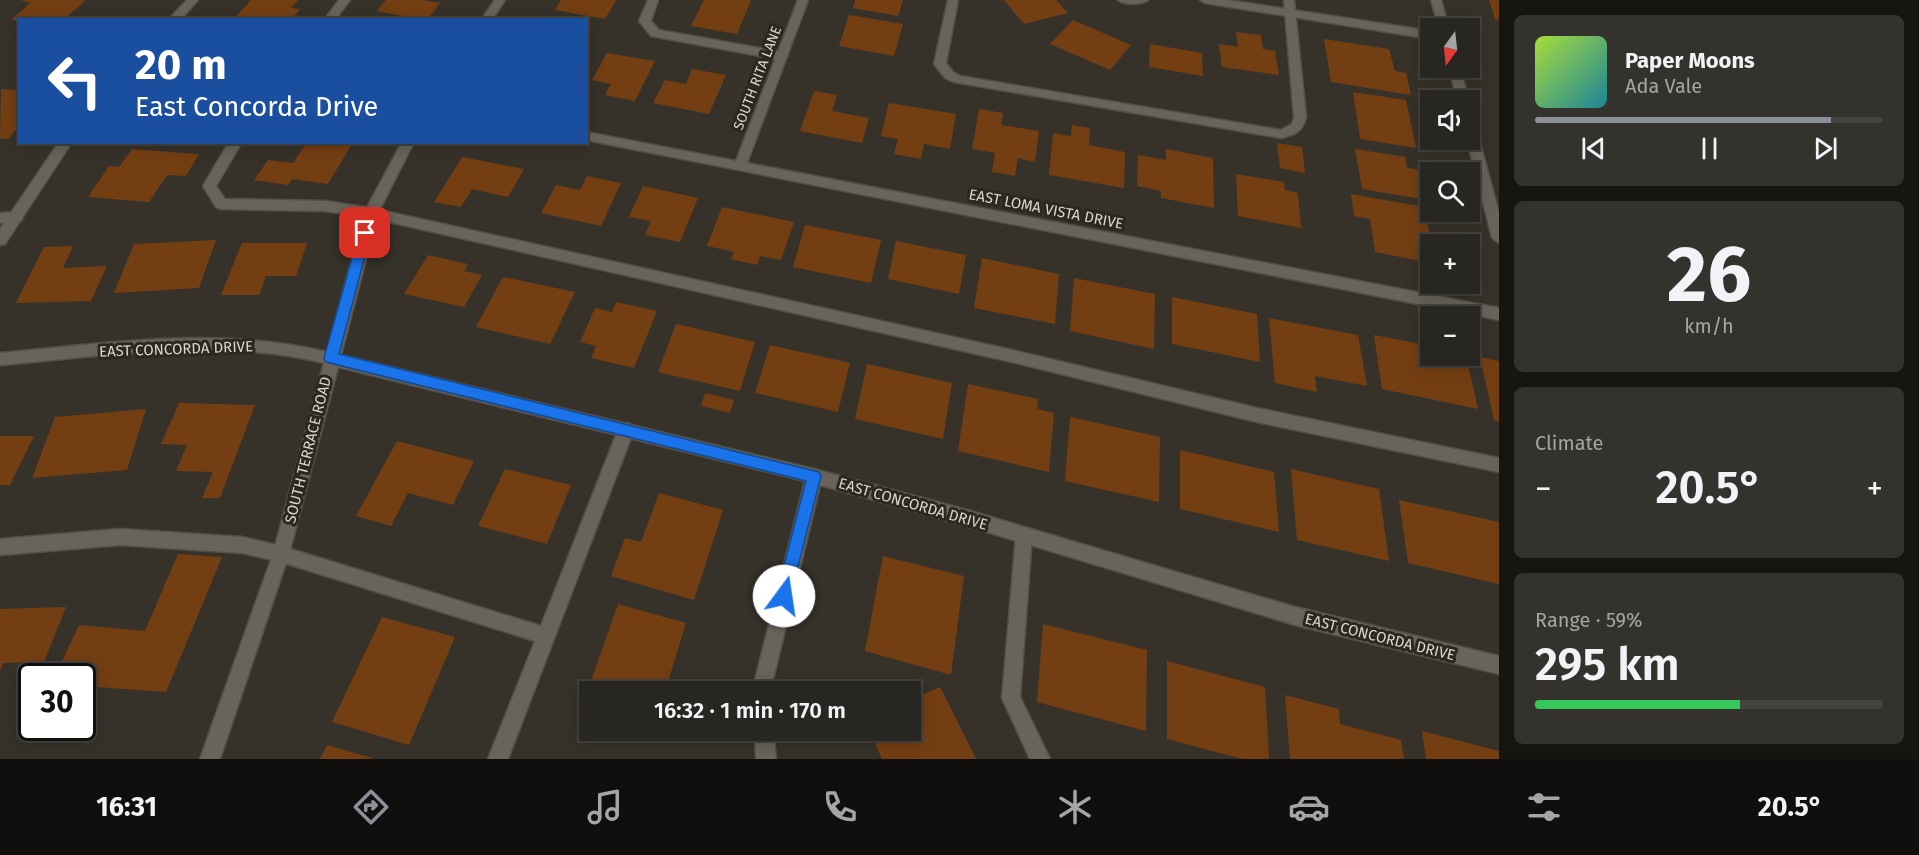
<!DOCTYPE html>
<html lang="en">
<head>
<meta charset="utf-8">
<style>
	body { margin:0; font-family:"Fira Sans",sans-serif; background:#34322d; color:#f1f3f6; height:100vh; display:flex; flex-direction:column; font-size:22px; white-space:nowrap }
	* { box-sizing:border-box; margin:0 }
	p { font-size:20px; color:#a5a5a5 }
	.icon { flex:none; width:33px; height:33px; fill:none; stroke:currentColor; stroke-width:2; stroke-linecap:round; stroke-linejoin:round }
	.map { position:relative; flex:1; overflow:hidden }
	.sheet { display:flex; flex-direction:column; gap:15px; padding:15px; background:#161512; width:420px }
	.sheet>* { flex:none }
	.top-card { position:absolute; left:18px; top:18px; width:570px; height:126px; border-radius:0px; box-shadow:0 3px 15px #0003,0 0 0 2px #44433e; background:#1a4fa0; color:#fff; overflow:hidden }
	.needle { width:39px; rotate:195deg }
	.controls { position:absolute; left:1420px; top:18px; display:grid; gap:12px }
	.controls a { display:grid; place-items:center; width:60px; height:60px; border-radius:0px; background:#282620; box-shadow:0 3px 15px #0003,0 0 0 2px #44433e; font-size:30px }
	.speed { position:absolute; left:18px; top:663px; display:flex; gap:12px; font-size:30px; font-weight:700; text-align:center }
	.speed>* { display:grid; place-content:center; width:78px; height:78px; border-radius:50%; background:#282620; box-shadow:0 3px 15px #0003,0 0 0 2px #44433e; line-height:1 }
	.speed .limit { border:3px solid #111; border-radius:9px; background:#fff; color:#111 }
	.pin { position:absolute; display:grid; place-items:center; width:51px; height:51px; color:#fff; margin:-26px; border-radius:12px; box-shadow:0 3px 9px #0006 }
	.me { position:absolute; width:66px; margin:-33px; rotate:14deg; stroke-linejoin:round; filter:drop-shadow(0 0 4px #0008) }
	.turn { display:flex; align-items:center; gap:21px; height:126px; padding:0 18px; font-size:27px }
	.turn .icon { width:78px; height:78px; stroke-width:2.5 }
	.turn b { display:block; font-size:42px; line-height:51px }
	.big { font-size:45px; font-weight:600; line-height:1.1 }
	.sheet .card { flex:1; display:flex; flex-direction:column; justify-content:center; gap:9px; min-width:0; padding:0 21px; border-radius:9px; background:#34322d }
	.sheet .dial { align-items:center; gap:0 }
	.dial b { font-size:78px; line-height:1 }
	.song { display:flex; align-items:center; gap:18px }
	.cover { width:72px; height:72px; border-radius:9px; background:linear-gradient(135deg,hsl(80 70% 55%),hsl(190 70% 35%)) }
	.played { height:6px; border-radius:3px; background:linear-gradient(90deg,#8c9099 85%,#44433e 85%) }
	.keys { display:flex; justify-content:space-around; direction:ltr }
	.heat { display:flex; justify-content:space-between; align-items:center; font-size:33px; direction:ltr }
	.charge { height:9px; border-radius:4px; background:linear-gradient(90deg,#34c759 59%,#44433e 0) }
	.trip { position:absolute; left:579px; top:681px; width:342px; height:60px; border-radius:0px; background:#282620; box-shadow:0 3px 15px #0003,0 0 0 2px #44433e; font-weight:600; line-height:60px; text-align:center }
	.menu { display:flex; height:96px; justify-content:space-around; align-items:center; background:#100f0d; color:#a5a5a5 }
	.menu .icon { width:42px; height:42px }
	.menu .current { color:#8c9099 }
	.menu b { font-size:27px; color:#f1f3f6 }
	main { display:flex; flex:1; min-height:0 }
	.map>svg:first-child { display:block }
</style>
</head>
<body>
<main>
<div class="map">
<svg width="1499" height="759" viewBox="0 0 1499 759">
	<rect width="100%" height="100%" fill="#36322a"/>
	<g fill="#743e13">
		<path d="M 20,0 L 82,0 L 85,1 L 63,20 L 11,20 L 30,3 Z"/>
		<path d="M 251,0 L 298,0 L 291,8 L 300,9 L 291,20 L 233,20 Z"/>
		<path d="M 386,0 L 423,0 L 440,3 L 427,20 L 424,20 L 377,11 Z"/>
		<path d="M 561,0 L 616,0 L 605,19 L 555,10 Z"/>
		<path d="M 704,0 L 751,0 L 737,34 L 691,26 Z"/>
		<path d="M 855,0 L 903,0 L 898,16 L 853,8 Z"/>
		<path d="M 1004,0 L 1056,0 L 1068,13 L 1024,24 Z"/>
		<path d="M 1489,0 L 1499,0 L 1499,20 L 1495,19 Z"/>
		<path d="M 849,15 L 903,24 L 894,56 L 839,46 Z"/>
		<path d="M 1073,20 L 1131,45 L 1110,70 L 1050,44 Z"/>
		<path d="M 1236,32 L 1261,35 L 1263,49 L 1275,51 L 1279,75 L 1222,67 L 1219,44 L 1238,47 Z"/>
		<path d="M 1324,39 L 1389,49 L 1395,71 L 1406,73 L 1411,95 L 1331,82 Z"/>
		<path d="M 1150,44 L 1202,53 L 1203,76 L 1149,67 Z"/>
		<path d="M 607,53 L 655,61 L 635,101 L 605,95 L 611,84 L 592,80 Z"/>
		<path d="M 692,69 L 726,75 L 709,114 L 653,103 L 665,80 L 686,84 Z"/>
		<path d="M 1,89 L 20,90 L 20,125 L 8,139 L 0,138 Z"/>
		<path d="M 814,91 L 837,95 L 832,111 L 869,118 L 862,143 L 800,131 Z"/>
		<path d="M 1353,92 L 1406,100 L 1416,148 L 1360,139 Z"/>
		<path d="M 889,103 L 956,114 L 950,149 L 924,144 L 921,159 L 894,154 L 898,139 L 881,136 Z"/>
		<path d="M 979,109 L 1003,113 L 1001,125 L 1039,131 L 1035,162 L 1018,158 L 1015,176 L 992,172 L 995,153 L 972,149 Z"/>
		<path d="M 1072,125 L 1090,128 L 1089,145 L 1125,152 L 1124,188 L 1049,175 L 1053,133 L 1071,136 Z"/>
		<path d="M 307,142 L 353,142 L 328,184 L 292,179 L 288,185 L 254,180 L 268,160 L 293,163 Z"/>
		<path d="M 1277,143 L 1302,147 L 1305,173 L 1280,168 Z"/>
		<path d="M 132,149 L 199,154 L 186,176 L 167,175 L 149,202 L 88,197 L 109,166 L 119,167 Z"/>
		<path d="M 1166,149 L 1213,158 L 1214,208 L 1161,198 L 1161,191 L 1137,186 L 1138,155 L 1166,160 Z"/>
		<path d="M 1355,149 L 1405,157 L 1407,168 L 1421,170 L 1427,200 L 1362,189 Z"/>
		<path d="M 462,157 L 524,169 L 508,197 L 472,189 L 461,207 L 434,202 Z"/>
		<path d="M 1236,174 L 1284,182 L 1285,190 L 1298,193 L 1301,228 L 1238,216 Z"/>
		<path d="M 587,176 L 621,183 L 601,226 L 541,213 L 556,185 L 580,190 Z"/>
		<path d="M 643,186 L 698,198 L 680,242 L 645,235 L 651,221 L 629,217 Z"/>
		<path d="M 1351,194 L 1424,207 L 1432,244 L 1431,263 L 1375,252 L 1370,219 L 1354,216 Z"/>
		<path d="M 722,207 L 794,222 L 781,260 L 760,256 L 757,265 L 731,259 L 734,252 L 707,246 Z"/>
		<path d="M 805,225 L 881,240 L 871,283 L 793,267 Z"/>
		<path d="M 216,240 L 199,288 L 114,293 L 134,244 Z"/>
		<path d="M 896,241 L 966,255 L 959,294 L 888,279 Z"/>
		<path d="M 242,243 L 307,243 L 296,276 L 266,276 L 259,295 L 221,295 Z"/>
		<path d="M 73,246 L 63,268 L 107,266 L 91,301 L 16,303 L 44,247 Z"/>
		<path d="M 428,255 L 468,264 L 464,271 L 482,275 L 464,307 L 404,294 Z"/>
		<path d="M 982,258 L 1059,274 L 1055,324 L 974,308 Z"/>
		<path d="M 503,277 L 575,292 L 550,344 L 476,327 Z"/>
		<path d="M 1074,278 L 1155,294 L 1154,349 L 1070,331 Z"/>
		<path d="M 1172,297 L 1257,314 L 1260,362 L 1172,344 Z"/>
		<path d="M 616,302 L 657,311 L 634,368 L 591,358 L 596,346 L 580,342 L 595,308 L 612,312 Z"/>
		<path d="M 1269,318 L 1358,335 L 1367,386 L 1315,376 L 1317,392 L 1275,383 Z"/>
		<path d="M 676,324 L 755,342 L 740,391 L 658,372 Z"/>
		<path d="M 1374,335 L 1431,346 L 1431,356 L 1466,356 L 1478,409 L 1382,389 Z"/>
		<path d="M 770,345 L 850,363 L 838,412 L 755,393 Z"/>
		<path d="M 1480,357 L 1499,361 L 1499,422 L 1494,420 Z"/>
		<path d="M 867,364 L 952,383 L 943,439 L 855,419 Z"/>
		<path d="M 968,384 L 1038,399 L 1037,409 L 1054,413 L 1049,472 L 958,451 Z"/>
		<path d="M 705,393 L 734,400 L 730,413 L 701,406 Z"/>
		<path d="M 179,403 L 255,405 L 220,498 L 202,498 L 213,472 L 176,471 L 187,445 L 161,444 Z"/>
		<path d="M 146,409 L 127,470 L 32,478 L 55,417 Z"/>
		<path d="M 1070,417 L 1160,437 L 1159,502 L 1065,481 Z"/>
		<path d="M 0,436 L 34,436 L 10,485 L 0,485 Z"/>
		<path d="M 397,441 L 474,461 L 453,505 L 408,493 L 391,526 L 356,516 Z"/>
		<path d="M 1180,450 L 1274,472 L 1279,532 L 1180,509 Z"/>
		<path d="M 505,469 L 571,485 L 547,544 L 478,526 Z"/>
		<path d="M 1291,469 L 1379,489 L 1389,561 L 1297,540 Z"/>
		<path d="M 659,493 L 723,510 L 694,600 L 611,576 L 625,538 L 641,542 Z"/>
		<path d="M 1399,500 L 1499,522 L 1499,584 L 1408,563 Z"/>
		<path d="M 178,554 L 222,557 L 166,692 L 82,686 L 82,676 L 55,676 L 79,625 L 145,631 Z"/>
		<path d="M 883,556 L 964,576 L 951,675 L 865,651 Z"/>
		<path d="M 618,604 L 686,623 L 665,692 L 590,692 L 590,715 L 580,712 Z"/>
		<path d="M 66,607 L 44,662 L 3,663 L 0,671 L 0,609 Z"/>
		<path d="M 382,617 L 455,637 L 409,745 L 332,722 Z"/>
		<path d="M 1043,624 L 1147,650 L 1146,731 L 1037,702 Z"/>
		<path d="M 1167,661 L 1265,687 L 1269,759 L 1242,759 L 1167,739 Z"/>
		<path d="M 940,687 L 976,759 L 882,759 L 869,730 L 910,730 L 910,700 Z"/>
		<path d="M 1285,695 L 1339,709 L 1340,724 L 1401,740 L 1404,759 L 1290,759 Z"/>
		<path d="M 1422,731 L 1499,751 L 1499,759 L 1426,759 Z"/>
		<path d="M 327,745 L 372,758 L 372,759 L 320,759 Z"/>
	</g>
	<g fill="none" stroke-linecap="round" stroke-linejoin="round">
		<g stroke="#514f47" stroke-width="3">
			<g id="lane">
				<path d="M 339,0 L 350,0 L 335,20 L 324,20 Z"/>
				<path d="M 648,0 L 658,0 L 651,21 L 659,30 L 782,52 L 788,56 L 782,60 L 651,36 L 639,21 Z"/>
				<path d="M 948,0 L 958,0 L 946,63 L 953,72 L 960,76 L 1281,130 L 1292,124 L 1294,117 L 1284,0 L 1294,0 L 1306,117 C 1303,132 1294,135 1281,138 L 954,82 L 945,78 L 934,64 Z"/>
				<path d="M 229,142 L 242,142 L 216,186 L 225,199 L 325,201 L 371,208 L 1012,350 L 1257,408 L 1499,458 L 1499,472 L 1257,422 L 1012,362 L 371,218 L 325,211 L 221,209 L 216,207 L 203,186 Z"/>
				<path d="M 16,212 L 21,213 L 23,217 L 21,221 L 0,223 L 0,213 Z"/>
				<path d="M 626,423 L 632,425 L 634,430 L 508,759 L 488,759 L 535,641 L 281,562 L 242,553 L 120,545 L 0,555 L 0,539 L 120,529 L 242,537 L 281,546 L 541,626 L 618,430 L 620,425 Z"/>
				<path d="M 1024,528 L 1030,530 L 1032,536 L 1020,697 L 1050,759 L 1030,759 L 1002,698 L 1016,536 L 1018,530 Z"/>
			</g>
		</g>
		<g stroke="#514f47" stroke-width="3">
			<g id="street">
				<path d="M 187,0 L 198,0 L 180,20 L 168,20 Z"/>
				<path d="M 495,0 L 505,0 L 492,20 L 481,20 Z"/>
				<path d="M 798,0 L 808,0 L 747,163 L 1499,308 L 1499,320 L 586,140 L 586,132 L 736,161 Z"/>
				<path d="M 1118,0 L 1148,0 C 1142,5 1124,5 1118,0 Z"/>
				<path d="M 1200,0 L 1227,0 L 1431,31 L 1431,39 L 1205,3 Z"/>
				<path d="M 1431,0 L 1441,0 L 1449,28 L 1439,28 Z"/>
				<path d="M 1449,68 L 1460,68 L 1469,100 L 1457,100 Z"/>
				<path d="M 1470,124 L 1476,128 L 1499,213 L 1499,243 L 1492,238 L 1467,140 L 1470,140 Z"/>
				<path d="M 59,142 L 72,142 L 5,244 L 0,245 L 0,229 Z"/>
				<path d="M 402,142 L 414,142 L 378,213 L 341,355 L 814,469 L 967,510 L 1295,607 L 1499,656 L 1499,674 L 1295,625 L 967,526 L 820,485 L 770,692 L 752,692 L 805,481 L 338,367 L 289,554 L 220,759 L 200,759 L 273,554 L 324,363 C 219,337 106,356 0,365 L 0,353 C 108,343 220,326 327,352 L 364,213 Z"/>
				<path d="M 755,730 L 773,730 L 776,759 L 756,759 Z"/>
			</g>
		</g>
		<use href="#lane" fill="#68645b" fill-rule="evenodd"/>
		<use href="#street" fill="#68645b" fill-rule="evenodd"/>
	</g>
	<path fill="#1a73e8" stroke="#114b97" stroke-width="1.5" d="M 365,228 L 371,233 L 339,354 L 819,472 L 821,476 L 789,602 L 784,604 L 778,602 L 776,596 L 806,481 L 326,362 L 324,358 L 359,233 Z"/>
	<g text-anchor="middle" stroke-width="6" stroke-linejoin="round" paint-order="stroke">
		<g font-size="14" fill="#d8d6d1" stroke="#2c2820">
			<text transform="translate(757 78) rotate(-69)" y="5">SOUTH RITA LANE</text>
		</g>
		<g font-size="15" fill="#d8d6d1" stroke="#2c2820">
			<text transform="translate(1046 209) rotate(11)" y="5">EAST LOMA VISTA DRIVE</text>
			<text transform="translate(176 349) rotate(-2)" y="5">EAST CONCORDA DRIVE</text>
			<text transform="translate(308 450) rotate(-76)" y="5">SOUTH TERRACE ROAD</text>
			<text transform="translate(913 504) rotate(16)" y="5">EAST CONCORDA DRIVE</text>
			<text transform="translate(1380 637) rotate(14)" y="5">EAST CONCORDA DRIVE</text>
		</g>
	</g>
</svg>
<div class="controls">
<a><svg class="needle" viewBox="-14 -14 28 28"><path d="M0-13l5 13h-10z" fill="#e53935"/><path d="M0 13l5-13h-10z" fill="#a5a5a5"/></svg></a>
<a><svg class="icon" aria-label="sound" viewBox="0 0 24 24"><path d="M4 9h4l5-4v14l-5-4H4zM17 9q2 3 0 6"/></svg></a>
<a><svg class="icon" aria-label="search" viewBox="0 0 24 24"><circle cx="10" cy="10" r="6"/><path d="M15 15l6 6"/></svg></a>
<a>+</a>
<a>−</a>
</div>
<div class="speed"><div class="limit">30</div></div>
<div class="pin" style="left:365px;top:233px;background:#d93025"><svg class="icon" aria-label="arrive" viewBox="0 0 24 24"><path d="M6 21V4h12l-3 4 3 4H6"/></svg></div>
<svg class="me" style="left:784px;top:596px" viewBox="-20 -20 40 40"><circle r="19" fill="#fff"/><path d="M0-13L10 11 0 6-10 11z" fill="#1a73e8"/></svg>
<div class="trip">16:32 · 1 min · 170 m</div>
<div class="top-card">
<div class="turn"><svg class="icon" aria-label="left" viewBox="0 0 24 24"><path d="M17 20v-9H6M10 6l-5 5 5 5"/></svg><div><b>20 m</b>East Concorda Drive</div></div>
</div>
</div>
<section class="sheet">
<div class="card">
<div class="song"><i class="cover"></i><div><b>Paper Moons</b><p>Ada Vale</p></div></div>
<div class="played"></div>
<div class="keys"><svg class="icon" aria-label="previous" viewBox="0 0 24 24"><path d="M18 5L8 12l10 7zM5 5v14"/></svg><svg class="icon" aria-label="pause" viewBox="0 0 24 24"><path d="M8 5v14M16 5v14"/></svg><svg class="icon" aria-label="next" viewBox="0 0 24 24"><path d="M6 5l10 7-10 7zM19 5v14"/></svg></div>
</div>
<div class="card dial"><b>26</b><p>km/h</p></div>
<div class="card"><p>Climate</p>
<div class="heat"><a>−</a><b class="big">20.5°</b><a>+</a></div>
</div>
<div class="card"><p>Range · 59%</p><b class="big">295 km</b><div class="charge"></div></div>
</section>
</main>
<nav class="menu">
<b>16:31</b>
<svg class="icon current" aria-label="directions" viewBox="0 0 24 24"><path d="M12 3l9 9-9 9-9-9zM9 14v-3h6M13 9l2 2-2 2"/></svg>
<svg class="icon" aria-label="music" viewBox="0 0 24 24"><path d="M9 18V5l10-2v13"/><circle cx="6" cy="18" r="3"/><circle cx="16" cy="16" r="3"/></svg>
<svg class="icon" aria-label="phone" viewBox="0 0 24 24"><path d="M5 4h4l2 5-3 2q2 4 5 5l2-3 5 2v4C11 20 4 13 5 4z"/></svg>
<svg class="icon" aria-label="climate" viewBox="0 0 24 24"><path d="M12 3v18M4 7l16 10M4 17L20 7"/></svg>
<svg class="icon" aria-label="car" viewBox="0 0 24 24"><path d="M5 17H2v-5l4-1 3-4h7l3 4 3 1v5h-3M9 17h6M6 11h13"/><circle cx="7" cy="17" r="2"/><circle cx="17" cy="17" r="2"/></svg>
<svg class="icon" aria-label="filters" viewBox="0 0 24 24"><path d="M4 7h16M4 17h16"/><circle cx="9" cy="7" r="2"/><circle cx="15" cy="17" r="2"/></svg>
<b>20.5°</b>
</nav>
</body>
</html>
